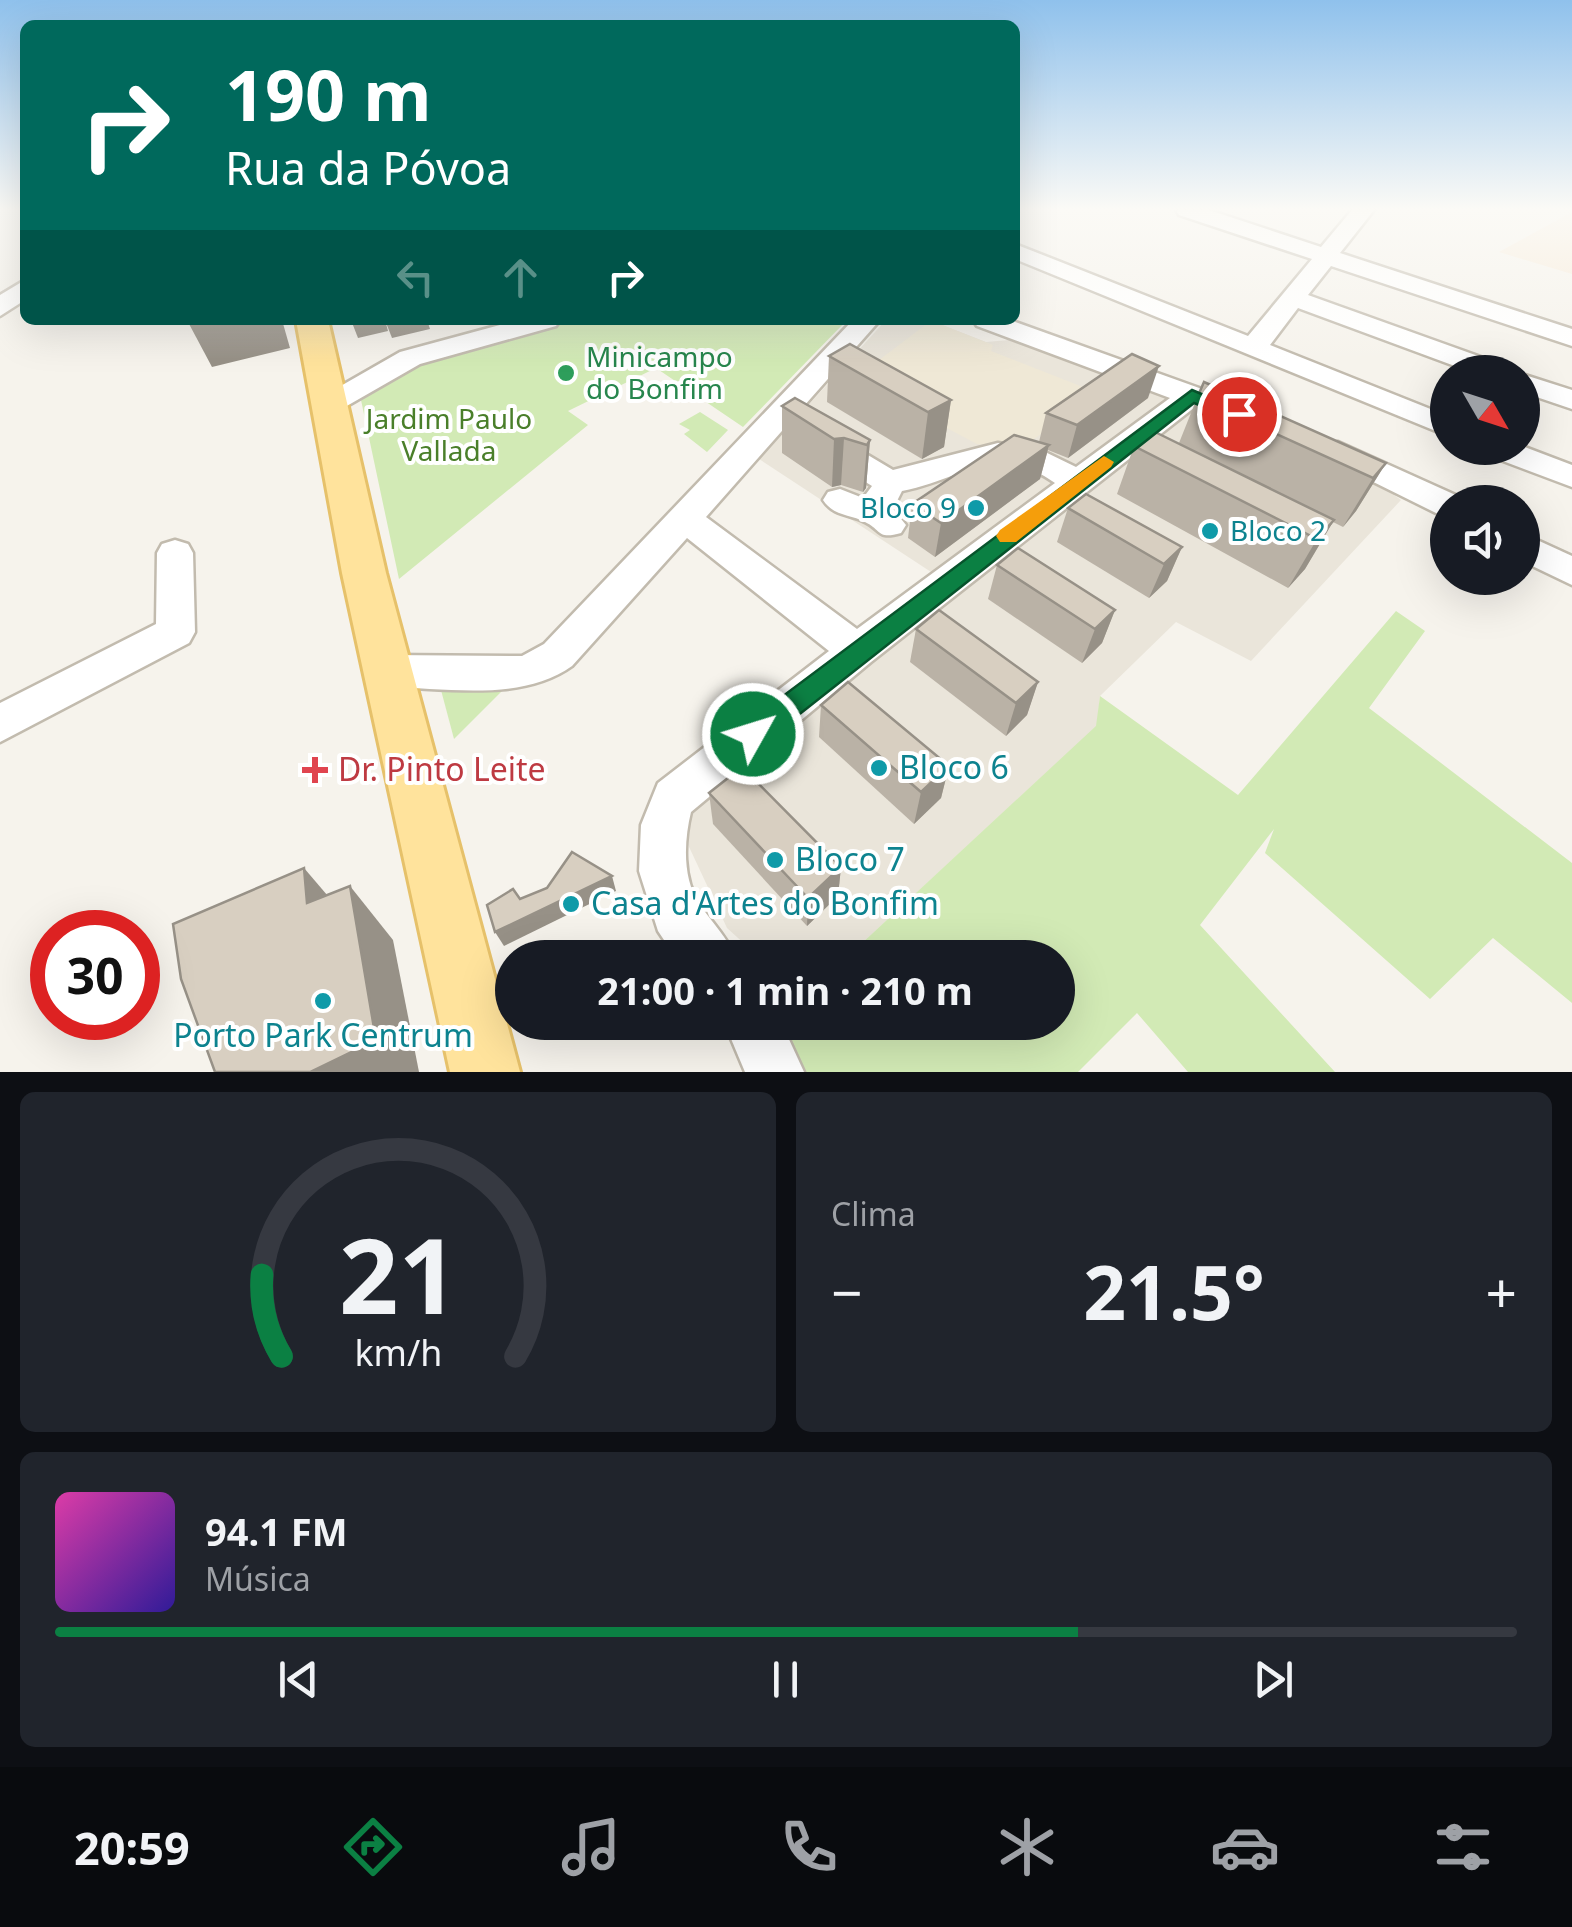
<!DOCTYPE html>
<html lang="pt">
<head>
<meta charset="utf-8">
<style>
	body { margin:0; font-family:"Noto Sans",sans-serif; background:#20242c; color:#f1f3f6; height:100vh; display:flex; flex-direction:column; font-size:38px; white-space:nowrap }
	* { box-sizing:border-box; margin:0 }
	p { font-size:32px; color:#9ea1a6 }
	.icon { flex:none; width:55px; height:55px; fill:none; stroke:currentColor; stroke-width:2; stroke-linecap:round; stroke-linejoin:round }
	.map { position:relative; height:1072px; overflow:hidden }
	.drawer { display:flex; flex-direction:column; gap:20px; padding:20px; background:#0d0f14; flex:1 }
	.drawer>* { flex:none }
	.banner { position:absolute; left:20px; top:20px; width:1000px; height:305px; border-radius:15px; box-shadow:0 10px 40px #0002; background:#00695c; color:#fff; overflow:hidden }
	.needle { width:65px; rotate:129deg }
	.tools { position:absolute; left:1430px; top:355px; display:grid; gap:20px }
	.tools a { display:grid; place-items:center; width:110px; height:110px; border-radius:50%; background:#171b24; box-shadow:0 10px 40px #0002; font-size:50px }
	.speed { position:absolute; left:30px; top:910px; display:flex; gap:20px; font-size:50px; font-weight:700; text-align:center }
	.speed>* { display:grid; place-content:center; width:130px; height:130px; border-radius:50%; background:#171b24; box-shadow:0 10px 40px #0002; line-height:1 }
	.speed .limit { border:15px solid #d22; background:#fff; color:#111 }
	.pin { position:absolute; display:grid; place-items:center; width:85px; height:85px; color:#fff; margin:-42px; border:5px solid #fff; border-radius:50%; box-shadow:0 2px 10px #0007 }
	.me { position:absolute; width:110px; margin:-55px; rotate:51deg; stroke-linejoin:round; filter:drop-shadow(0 0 8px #0008) }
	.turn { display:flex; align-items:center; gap:35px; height:210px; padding:0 40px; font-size:45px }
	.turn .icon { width:130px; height:130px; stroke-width:2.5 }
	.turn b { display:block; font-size:70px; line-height:85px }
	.lanes { display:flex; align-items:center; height:95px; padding:0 40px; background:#0003; justify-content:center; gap:50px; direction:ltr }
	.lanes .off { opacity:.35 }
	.big { font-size:75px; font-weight:700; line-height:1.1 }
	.drawer .tile { flex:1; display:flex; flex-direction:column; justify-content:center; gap:15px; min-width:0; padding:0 35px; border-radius:15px; background:#20242c }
	.drawer .dial { align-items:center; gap:0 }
	.dial svg { height:260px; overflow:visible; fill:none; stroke:#363941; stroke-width:7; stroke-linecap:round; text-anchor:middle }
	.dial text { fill:#f1f3f6; stroke:none }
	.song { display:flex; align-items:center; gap:30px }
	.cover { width:120px; height:120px; border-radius:15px; background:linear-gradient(135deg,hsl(320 70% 55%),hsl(250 70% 35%)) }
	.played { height:10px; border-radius:5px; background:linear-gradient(90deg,#0b8043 70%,#363941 70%) }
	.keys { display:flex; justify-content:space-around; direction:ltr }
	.heat { display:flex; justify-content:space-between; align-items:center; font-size:55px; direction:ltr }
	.drawer .tiles { flex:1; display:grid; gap:20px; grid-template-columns:1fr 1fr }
	.tile:last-child { grid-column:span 2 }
	.trip { position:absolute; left:495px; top:940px; width:580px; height:100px; border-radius:50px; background:#171b24; box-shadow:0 10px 40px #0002; font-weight:700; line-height:100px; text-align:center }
	.dock { display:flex; height:160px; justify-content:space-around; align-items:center; background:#090b0e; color:#9ea1a6 }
	.dock .icon { width:70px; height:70px }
	.dock .selected { color:#0b8043 }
	.dock b { font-size:45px; color:#f1f3f6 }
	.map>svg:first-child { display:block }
</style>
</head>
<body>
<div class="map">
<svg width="1572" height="1072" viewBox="0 0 1572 1072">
	<rect width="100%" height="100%" fill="#f6f3ec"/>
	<path fill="#eae5da" d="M 886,320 L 929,320 L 986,342 L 1021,339 L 1215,411 L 1398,491 L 1394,495 L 1401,500 L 1251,661 L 1176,622 L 1100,696 L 1097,726 L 847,957 L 759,957 L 727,928 L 683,834 L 685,813 L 960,591 L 759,459 Z"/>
	<path fill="#f7ead8" d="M 1572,212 L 1572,274 L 1499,252 Z"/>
	<path fill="#efe8d6" d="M 935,322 L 993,345 L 991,351 L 1093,391 L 1091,397 L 1019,450 L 977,444 L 858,381 L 858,376 L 928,323 Z"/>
	<g fill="#d2eab5">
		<path d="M 572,320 L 847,320 L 743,427 L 656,368 L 568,411 L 588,425 L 399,579 L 361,400 L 425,360 Z"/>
		<path d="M 700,412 L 728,430 L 707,452 L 684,434 L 690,430 L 679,424 Z"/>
		<path d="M 1396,611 L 1425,631 L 1369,708 L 1572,863 L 1572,1003 L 1493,938 L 1430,999 L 1265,853 L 1274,829 L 1200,925 L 1335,1072 L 1188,1072 L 1137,1013 L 1078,1072 L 797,1072 L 779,1023 L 1058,1022 L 1058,958 L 847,957 L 1096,726 L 1100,696 L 1238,795 Z"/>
		<path d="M 504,689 L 454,739 L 441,690 Z"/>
	</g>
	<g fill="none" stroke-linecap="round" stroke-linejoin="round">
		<g stroke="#c2bbae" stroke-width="5">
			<g id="minor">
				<path d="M 1176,210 L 1209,210 L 1321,247 L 1352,210 L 1374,210 L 1340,253 L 1572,329 L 1572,346 L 1331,266 L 1308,295 L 1506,366 L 1510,372 L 1471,372 L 1298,308 L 1270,345 L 1448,416 L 1448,436 L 1015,259 L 1015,244 L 1248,336 L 1312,259 L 1179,215 Z"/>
				<path d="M 25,280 L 25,300 L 0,316 L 0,295 Z"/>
				<path d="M 518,320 L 560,320 L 556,326 L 420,364 L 338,411 L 318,411 L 313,405 L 318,399 L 400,352 Z"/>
				<path d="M 853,320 L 880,320 L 706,517 L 857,629 L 1055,483 C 996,441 961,480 902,491 L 893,509 L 906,525 L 901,533 C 877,540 882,530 865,522 C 851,514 834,517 823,500 L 828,492 L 840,489 L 863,498 L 872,486 L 819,453 L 814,446 L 819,439 L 841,439 L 893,470 L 998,443 L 1041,450 L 1076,467 L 1170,398 L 977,326 L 973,320 L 1010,320 L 1202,389 L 1221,401 L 1216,407 L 1195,407 L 871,662 L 691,812 C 684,841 682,879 700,905 C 713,924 727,937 736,958 L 676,958 L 658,931 L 639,871 L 641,825 L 658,783 L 829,651 L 687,538 L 572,666 C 522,702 447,688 388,687 L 374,683 L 368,671 L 374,659 L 388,655 L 522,656 L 544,644 Z"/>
				<path d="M 1522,374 L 1572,390 L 1572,409 L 1522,392 Z"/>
				<path d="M 1338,442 L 1460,497 L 1463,502 L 1448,502 L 1448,516 L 1436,513 L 1327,459 L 1322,452 L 1327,445 Z"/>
				<path d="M 1522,446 L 1572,465 L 1572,487 L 1487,455 L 1482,448 Z"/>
				<path d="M 1522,533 L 1572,556 L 1572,585 L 1522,561 Z"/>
				<path d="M 175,540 L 188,544 L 193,553 L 195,632 L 189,643 L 0,742 L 0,703 L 156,624 L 157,553 L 162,544 Z"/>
				<path d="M 724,1022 L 781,1022 L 804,1072 L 745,1072 Z"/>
			</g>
		</g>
		<g stroke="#e6c16a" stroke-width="6">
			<path id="major" d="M 296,320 L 328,320 L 386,573 L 520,1072 L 450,1072 L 342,573 Z"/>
		</g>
		<use href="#minor" fill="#fff" fill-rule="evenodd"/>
		<use href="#major" fill="#ffe39c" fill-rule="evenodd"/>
	</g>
	<g fill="#bab2a6">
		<path d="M 829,356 L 951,400 L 944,447 L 922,459 L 827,402 Z"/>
		<path d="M 1148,398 L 1068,458 L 1048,450 L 1040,479 L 935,557 L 908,538 L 912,504 L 1039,442 L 1046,413 Z"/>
		<path d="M 1197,398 L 1386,463 L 1356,511 L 1343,527 L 1333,522 L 1305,569 L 1288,588 L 1117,494 L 1134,446 L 1179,443 Z"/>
		<path d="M 782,406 L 870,440 L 866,488 L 863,492 L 841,485 L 832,487 L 782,453 Z"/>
		<path d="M 1068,508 L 1182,547 L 1167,581 L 1149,598 L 1057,542 Z"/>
		<path d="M 997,565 L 1115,610 L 1102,643 L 1082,663 L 988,599 Z"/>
		<path d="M 916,629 L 1038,682 L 1027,715 L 1006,736 L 910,662 Z"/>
		<path d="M 821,705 L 949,766 L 941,798 L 914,824 L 819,737 Z"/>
		<path d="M 709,793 L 841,867 L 838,896 L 807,926 L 713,824 Z"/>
	</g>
	<g fill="#979187">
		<path d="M 198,320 L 282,320 L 290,348 L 212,367 L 188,322 Z"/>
		<path d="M 351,320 L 385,320 L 388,331 L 358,338 Z"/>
		<path d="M 385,320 L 427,320 L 430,329 L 392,338 Z"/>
		<path d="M 1159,366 L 1148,398 L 1068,458 L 1077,425 Z"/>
		<path d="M 951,400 L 944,447 L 922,459 L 928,412 Z"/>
		<path d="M 844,438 L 841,485 L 832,487 L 834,439 Z"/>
		<path d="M 870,440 L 866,488 L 863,492 L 867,445 Z"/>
		<path d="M 1049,445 L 1040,479 L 935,557 L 941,523 Z"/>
		<path d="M 1386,463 L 1356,511 L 1343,527 L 1373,478 Z"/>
		<path d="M 1334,520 L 1305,569 L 1288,588 L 1317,539 Z"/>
		<path d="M 1182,547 L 1167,581 L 1149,598 L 1164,564 Z"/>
		<path d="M 1115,610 L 1102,643 L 1082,663 L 1095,629 Z"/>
		<path d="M 1038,682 L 1027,715 L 1006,736 L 1016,703 Z"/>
		<path d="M 949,766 L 941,798 L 914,824 L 921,792 Z"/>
		<path d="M 841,867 L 838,896 L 807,926 L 808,898 Z"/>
		<path d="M 304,868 L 351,923 L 307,903 Z"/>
		<path d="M 612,876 L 616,891 L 504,946 L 495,932 Z"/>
		<path d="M 350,886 L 393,940 L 419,1072 L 310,1072 Z"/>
	</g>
	<g fill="#d8cfc1" stroke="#979187" stroke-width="2.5">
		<path d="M 850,344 L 951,400 L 928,412 L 829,356 Z"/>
		<path d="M 1132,354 L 1159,366 L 1077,425 L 1046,413 Z"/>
		<path d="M 1204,382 L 1386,463 L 1373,478 L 1197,398 Z"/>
		<path d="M 795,398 L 870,440 L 867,445 L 844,438 L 834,439 L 782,406 Z"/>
		<path d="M 1153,431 L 1334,520 L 1317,539 L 1134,446 Z"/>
		<path d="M 1014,435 L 1049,445 L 941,523 L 912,504 Z"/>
		<path d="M 1086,494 L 1182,547 L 1164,564 L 1068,508 Z"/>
		<path d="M 1018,548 L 1115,610 L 1095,629 L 997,565 Z"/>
		<path d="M 939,610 L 1038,682 L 1016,703 L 916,629 Z"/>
		<path d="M 848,682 L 949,766 L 921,792 L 821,705 Z"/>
		<path d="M 742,767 L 841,867 L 808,898 L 709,793 Z"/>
		<path d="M 572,852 L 612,876 L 495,932 L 487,905 L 513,889 L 520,899 L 547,888 Z"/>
		<path d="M 304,868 L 307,903 L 350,886 L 376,1040 L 310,1072 L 215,1072 L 181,979 L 173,924 Z"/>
	</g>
	<linearGradient id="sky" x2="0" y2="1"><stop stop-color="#8fc1ec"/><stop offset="0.58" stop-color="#fbfaf6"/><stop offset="1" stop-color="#fbfaf6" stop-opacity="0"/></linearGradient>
	<rect width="1572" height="360" fill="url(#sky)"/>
	<path fill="#0b8043" stroke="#07532c" stroke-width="2.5" d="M 1192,390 L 1249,414 L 1239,420 L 1194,403 L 763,743 L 753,747 L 743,743 L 739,734 L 743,726 Z"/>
	<path fill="#f59e0b" d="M 1104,456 L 1114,462 L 1111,467 L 1016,542 L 1000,542 L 996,536 L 1000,530 Z"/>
	<circle fill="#2e9e5b" stroke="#fff" stroke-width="4" cx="566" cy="373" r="10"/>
	<g fill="#0f9aa8" stroke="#fff" stroke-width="4">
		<circle cx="976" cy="508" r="10"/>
		<circle cx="1210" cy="531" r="10"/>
		<circle cx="879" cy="768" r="10"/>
		<circle cx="775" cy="860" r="10"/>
		<circle cx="571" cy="904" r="10"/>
		<circle cx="323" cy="1001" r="10"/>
	</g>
	<path fill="#e0444e" stroke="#fff" stroke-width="4" d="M310 755h10v10h10v10h-10v10h-10v-10h-10v-10h10z"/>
	<g text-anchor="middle" stroke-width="8" stroke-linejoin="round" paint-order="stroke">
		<g font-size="28" fill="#27864d" stroke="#fff" text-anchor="start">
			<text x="586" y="367">Minicampo<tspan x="586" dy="32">do Bonfim</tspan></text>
		</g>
		<g font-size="28" fill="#4a7f2a" stroke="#fff">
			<text x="449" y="429">Jardim Paulo<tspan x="449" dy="32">Vallada</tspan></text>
		</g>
		<g font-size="28" fill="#0d838f" stroke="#fff" text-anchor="end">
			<text x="956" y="518">Bloco 9</text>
			<text x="1230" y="541" text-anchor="start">Bloco 2</text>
		</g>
		<g font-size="32" fill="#0d838f" stroke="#fff" text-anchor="start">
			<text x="899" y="779">Bloco 6</text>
			<text x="795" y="871">Bloco 7</text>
			<text x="591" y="915">Casa d'Artes do Bonfim</text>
			<text x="323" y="1047" text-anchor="middle">Porto Park Centrum</text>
		</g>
		<g font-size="32" fill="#be3a42" stroke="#fff" text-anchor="start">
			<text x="338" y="781">Dr. Pinto Leite</text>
		</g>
	</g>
</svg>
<div class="tools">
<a><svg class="needle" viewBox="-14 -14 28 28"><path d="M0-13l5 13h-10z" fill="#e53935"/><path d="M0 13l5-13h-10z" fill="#9ea1a6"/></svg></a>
<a><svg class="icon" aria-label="sound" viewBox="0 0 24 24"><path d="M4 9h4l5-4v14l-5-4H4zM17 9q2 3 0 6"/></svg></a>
</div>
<div class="speed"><div class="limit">30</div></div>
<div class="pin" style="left:1239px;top:414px;background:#d93025"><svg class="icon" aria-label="arrive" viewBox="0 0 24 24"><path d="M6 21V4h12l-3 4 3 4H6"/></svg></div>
<svg class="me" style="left:753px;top:734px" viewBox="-20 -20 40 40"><circle r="17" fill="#0b8043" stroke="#fff" stroke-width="3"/><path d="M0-11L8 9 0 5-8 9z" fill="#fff"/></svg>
<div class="trip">21:00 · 1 min · 210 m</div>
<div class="banner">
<div class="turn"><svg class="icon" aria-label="right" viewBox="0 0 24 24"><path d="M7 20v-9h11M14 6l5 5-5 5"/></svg><div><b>190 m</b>Rua da Póvoa</div></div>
<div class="lanes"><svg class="icon off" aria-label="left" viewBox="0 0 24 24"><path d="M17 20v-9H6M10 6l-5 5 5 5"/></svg><svg class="icon off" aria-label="ahead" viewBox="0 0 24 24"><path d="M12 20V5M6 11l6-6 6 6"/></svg><svg class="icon" aria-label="right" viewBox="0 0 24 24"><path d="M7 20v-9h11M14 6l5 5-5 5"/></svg></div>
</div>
</div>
<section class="drawer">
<div class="tiles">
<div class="tile dial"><svg viewBox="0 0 100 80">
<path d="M14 69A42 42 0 1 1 86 69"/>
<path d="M14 69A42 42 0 0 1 8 44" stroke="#0b8043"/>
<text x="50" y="56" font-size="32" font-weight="700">21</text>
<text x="50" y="72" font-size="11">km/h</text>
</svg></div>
<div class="tile"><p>Clima</p>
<div class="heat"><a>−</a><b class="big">21.5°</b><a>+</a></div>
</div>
<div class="tile">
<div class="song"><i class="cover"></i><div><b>94.1 FM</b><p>Música</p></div></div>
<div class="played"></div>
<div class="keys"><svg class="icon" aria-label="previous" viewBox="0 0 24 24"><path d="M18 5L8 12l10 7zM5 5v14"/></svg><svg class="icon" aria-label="pause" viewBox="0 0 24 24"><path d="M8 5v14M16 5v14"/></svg><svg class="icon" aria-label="next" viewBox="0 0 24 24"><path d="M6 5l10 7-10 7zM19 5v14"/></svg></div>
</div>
</div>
</section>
<nav class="dock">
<b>20:59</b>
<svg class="icon selected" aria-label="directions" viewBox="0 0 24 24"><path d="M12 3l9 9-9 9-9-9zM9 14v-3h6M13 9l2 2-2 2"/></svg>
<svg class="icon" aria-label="music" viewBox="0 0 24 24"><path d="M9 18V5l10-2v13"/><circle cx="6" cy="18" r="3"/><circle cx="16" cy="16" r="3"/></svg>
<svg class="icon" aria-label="phone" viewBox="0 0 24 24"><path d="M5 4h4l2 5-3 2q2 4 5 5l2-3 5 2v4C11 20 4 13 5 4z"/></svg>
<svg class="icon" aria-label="climate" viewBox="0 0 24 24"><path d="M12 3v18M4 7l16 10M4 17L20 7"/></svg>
<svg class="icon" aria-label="car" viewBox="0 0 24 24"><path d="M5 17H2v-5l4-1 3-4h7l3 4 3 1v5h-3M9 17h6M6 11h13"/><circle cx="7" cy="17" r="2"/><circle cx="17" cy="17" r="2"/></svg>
<svg class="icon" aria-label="filters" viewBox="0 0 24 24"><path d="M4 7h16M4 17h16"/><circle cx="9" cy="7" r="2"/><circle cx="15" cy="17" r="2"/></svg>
</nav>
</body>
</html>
